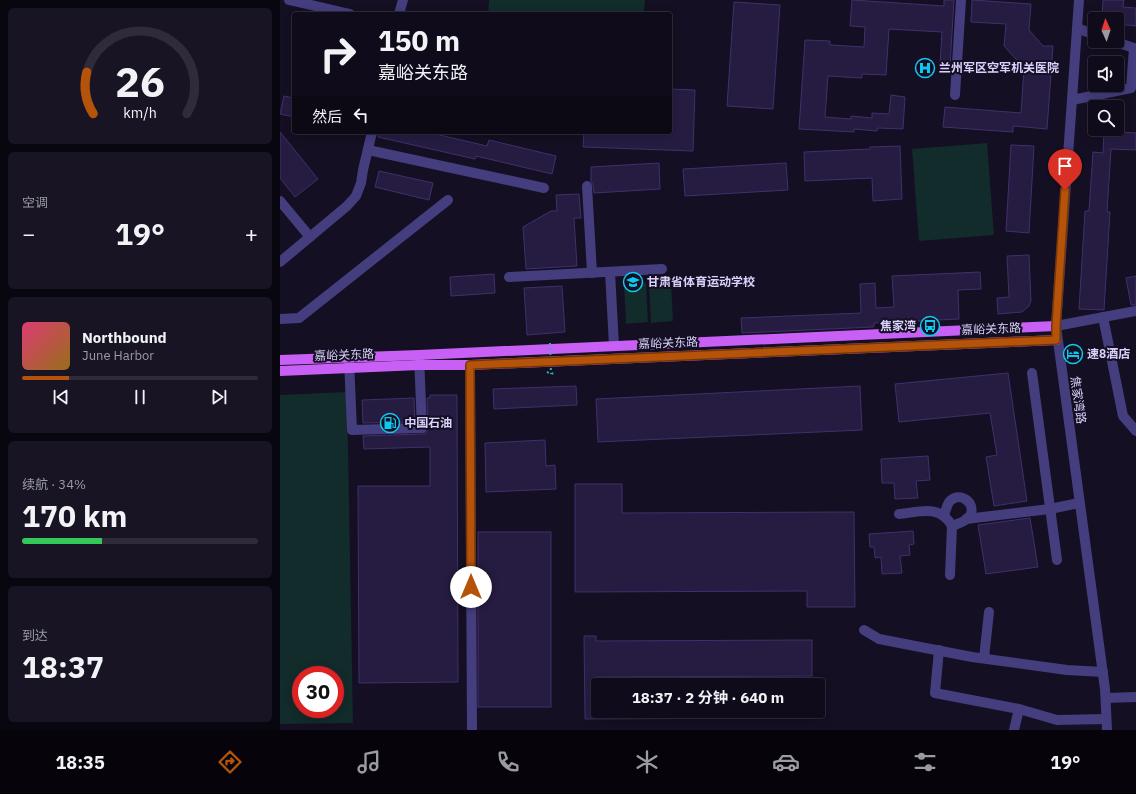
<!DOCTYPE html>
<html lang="zh">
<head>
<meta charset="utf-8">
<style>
	body { margin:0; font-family:"IBM Plex Sans","Noto Sans SC",sans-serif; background:#181423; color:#f1f3f6; height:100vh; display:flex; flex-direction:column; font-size:15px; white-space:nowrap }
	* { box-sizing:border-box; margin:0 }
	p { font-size:13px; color:#9b9ba2 }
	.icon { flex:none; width:22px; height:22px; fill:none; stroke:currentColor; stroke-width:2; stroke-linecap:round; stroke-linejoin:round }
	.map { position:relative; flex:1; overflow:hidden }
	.side { display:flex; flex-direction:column; gap:8px; padding:8px; background:#08060e; width:280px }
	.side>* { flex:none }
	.banner { position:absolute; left:12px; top:12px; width:380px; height:122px; border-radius:4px; box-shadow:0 2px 10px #0003,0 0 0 1px #2f2b39; background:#0f0b1a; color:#f1f3f6; overflow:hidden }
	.needle { width:26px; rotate:357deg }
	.controls { position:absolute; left:808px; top:12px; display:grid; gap:8px }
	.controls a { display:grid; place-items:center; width:36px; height:36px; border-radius:4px; background:#0f0b1a; box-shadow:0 2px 10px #0003,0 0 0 1px #2f2b39; font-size:20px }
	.speed { position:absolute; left:12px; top:666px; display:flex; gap:8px; font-size:20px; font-weight:700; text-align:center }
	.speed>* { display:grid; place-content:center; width:52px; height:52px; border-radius:50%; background:#0f0b1a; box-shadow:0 2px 10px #0003,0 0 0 1px #2f2b39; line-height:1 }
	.speed .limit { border:6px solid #d22; background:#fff; color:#111 }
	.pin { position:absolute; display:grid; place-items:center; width:34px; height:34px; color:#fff; margin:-41px -17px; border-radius:50% 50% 50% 0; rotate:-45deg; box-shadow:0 0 4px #0007 }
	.pin .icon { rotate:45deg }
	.me { position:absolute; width:44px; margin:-22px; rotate:0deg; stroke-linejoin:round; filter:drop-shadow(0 0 3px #0008) }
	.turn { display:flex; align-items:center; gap:14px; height:84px; padding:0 20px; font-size:18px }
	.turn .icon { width:52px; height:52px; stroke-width:2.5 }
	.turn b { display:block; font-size:28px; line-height:34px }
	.then { display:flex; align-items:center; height:38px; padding:0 20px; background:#0003; gap:8px; font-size:15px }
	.big { font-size:30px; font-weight:700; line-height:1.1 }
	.side .widget { flex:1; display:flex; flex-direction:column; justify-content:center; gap:6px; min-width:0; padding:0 14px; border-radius:6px; background:#181423 }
	.side .dial { align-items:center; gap:0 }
	.dial svg { height:104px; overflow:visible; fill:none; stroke:#2f2b39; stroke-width:7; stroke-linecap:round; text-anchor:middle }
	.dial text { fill:#f1f3f6; stroke:none }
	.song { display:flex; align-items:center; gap:12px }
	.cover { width:48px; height:48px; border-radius:6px; background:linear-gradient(135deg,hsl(340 70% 55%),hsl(40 70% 35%)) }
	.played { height:4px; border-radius:2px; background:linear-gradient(90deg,#b45309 20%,#2f2b39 20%) }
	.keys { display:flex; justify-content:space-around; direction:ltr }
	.heat { display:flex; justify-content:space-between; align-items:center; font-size:22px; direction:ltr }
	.charge { height:6px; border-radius:3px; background:linear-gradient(90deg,#34c759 34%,#2f2b39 0) }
	.trip { position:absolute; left:311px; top:678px; width:234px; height:40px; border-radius:4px; background:#0f0b1a; box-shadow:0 2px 10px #0003,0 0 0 1px #2f2b39; font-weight:700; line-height:40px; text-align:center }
	.tabs { display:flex; height:64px; justify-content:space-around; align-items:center; background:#06040a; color:#9b9ba2 }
	.tabs .icon { width:28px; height:28px }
	.tabs .on { color:#b45309 }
	.tabs b { font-size:18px; color:#f1f3f6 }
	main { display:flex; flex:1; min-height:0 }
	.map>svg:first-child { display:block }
</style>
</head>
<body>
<main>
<section class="side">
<div class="widget dial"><svg viewBox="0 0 100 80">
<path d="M14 69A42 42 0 1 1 86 69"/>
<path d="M14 69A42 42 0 0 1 9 37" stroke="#b45309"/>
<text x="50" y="56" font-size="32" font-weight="700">26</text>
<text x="50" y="72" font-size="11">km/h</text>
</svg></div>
<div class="widget"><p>空调</p>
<div class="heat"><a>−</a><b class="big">19°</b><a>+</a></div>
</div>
<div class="widget">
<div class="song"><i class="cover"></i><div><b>Northbound</b><p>June Harbor</p></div></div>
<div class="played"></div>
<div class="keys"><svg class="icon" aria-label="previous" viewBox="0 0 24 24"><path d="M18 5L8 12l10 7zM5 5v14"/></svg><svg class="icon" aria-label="pause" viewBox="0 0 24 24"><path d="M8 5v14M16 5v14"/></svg><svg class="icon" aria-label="next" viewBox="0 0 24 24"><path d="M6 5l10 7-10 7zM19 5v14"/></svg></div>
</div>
<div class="widget"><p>续航 · 34%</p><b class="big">170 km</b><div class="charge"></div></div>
<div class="widget"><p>到达</p><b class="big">18:37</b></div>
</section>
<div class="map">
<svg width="856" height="730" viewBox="0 0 856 730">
	<rect width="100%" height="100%" fill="#140f22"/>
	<g fill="#122b2b" fill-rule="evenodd">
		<path d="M 209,0 L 365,0 L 364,14 L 208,14 Z"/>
		<path d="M 707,143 L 714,235 L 639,241 L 632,149 Z"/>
		<path d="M 391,282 L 393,321 L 371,323 L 369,284 Z"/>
		<path d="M 366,283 L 368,322 L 346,324 L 344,285 Z"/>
		<path d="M 67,392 L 73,723 L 0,724 L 0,395 ZM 21,675 L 55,675 L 55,709 L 21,709 Z"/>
	</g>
	<g fill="#261c42" stroke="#40306c">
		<path d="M 572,0 L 664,6 L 664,0 L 674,0 L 670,66 L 660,65 L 662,32 L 609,29 L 606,75 L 582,74 L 582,78 L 548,76 L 545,117 L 571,119 L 571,116 L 592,118 L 592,113 L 609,114 L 611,95 L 625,97 L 623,129 L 598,128 L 597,131 L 574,129 L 574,132 L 519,129 L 525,40 L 550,41 L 550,45 L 584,47 L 585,27 L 570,26 Z"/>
		<path d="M 692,0 L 751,4 L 749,30 L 763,46 L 773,46 L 767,129 L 733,126 L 733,132 L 663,127 L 665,107 L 741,113 L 744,68 L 724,46 L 726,24 L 691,22 Z"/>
		<path d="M 823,0 L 844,0 L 843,7 L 856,8 L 856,26 L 837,24 L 837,19 L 822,19 Z"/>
		<path d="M 454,2 L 500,5 L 493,109 L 447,106 Z"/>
		<path d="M 390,89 L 415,90 L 413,151 L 303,147 L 304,132 L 390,132 Z"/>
		<path d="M 4,96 L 14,98 L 14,117 L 0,114 Z"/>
		<path d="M 824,131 L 856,133 L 856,150 L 831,149 L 827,212 L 830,212 L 824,310 L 799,309 L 805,211 L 809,211 L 813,152 L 823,153 Z"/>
		<path d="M 0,132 L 38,179 L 15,197 L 0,178 Z"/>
		<path d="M 98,132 L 147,132 L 207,146 L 209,140 L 276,156 L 272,174 L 196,156 L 195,159 L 98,137 Z"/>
		<path d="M 731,145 L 754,146 L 749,233 L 726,231 Z"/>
		<path d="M 620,146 L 622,199 L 593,201 L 592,178 L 525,181 L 524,152 L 590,149 L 590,147 Z"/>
		<path d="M 379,163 L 380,189 L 314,193 L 313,185 L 311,181 L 311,167 Z"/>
		<path d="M 506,163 L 508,190 L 405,196 L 403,169 Z"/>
		<path d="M 99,171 L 153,183 L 149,200 L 95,187 Z"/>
		<path d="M 299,194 L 301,218 L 294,218 L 297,266 L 246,269 L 243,227 L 271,211 L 277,211 L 276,195 Z"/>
		<path d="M 749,255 L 751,301 L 749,306 L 742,312 L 718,314 L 717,298 L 729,297 L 727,256 Z"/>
		<path d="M 700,272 L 701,289 L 678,290 L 679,319 L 594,323 L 594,327 L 462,333 L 461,318 L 581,313 L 580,284 L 595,283 L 596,308 L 614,307 L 612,276 Z"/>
		<path d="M 214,274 L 215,293 L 171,296 L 170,277 Z"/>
		<path d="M 856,276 L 856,305 L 851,305 L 846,278 Z"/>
		<path d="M 282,286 L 285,332 L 247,335 L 244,288 Z"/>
		<path d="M 728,373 L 747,501 L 714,506 L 706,457 L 717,455 L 710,413 L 619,422 L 615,384 Z"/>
		<path d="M 296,386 L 297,405 L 214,409 L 213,389 Z"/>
		<path d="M 580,386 L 582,430 L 318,442 L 316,399 Z"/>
		<path d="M 150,395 L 177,395 L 178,682 L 79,683 L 78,486 L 150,486 L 150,447 L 84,449 L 83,436 L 142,434 L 146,433 L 148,428 L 147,398 L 150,398 Z"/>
		<path d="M 134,398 L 135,422 L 83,423 L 82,400 Z"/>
		<path d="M 265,440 L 266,466 L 275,465 L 276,489 L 206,492 L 205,443 Z"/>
		<path d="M 648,456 L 650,480 L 636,481 L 638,498 L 615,499 L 614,483 L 602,483 L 601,459 Z"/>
		<path d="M 295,484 L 342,484 L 342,513 L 574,512 L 575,607 L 527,607 L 527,591 L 295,592 Z"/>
		<path d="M 750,518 L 758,567 L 706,574 L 698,525 Z"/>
		<path d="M 633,531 L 634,544 L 629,545 L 630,555 L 620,556 L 622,573 L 602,574 L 601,557 L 595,558 L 594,547 L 590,547 L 589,534 Z"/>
		<rect x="198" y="532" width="73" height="175"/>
		<path d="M 304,636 L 316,636 L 316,641 L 532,640 L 532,676 L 316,677 L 316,696 L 318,696 L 318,711 L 491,711 L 491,718 L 305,719 Z"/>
	</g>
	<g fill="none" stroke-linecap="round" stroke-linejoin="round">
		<path stroke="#35adad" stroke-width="2" stroke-dasharray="2 3" stroke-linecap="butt" d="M 267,372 L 271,374 L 276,372"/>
		<g stroke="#443d7e" stroke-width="10">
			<path d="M 9,0 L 70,14"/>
			<path d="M 799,0 L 776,326 L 825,689 L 827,730"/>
			<path d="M 119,14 L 123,0"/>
			<path d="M 797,28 L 815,35"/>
			<path d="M 675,95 L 681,0"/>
			<path d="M 792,100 L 851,88 L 854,48 L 833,41"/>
			<path d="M 88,150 L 264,188"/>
			<path d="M 307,186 L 312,273"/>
			<path d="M 0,201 L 30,237"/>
			<path d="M 0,262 L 67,206 L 76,196 L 81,183 L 83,170 L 92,132"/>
			<path d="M 330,272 L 334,346"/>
			<path d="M 229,277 L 382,269"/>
			<path d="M 823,317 L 843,416 L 856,431"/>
			<path d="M 0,319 L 19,318 L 168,200"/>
			<path d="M 776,326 L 856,311"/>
			<path d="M 69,360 L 72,430 L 142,428 L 139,356"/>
			<path d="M 190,365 L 192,730"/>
			<path d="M 752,373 L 777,560"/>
			<path d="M 619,514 C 640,512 660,504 672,526 L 670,575"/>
			<path d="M 664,515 C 666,510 667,504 670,501 C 681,490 698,505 689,517 C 685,522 677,524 672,526"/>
			<path d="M 686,519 L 770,509 L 799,503"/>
			<path d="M 584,630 L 599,639 L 692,657 L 787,670 L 823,672"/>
			<path d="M 659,650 L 655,693 L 739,709 L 777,720 L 826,719"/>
			<path d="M 704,658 L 709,612"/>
			<path d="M 826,698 L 856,697"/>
			<path d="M 734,730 L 739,709"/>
		</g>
		<g stroke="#c860f6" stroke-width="10">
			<path d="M 0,360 L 139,355 L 776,326"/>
			<path d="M 0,371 L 139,365 L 190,365 L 776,340"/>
		</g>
		<path stroke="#35adad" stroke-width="2" stroke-dasharray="2 3" stroke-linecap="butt" d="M 270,343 L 271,374"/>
	</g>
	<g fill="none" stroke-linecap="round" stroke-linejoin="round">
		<g stroke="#753606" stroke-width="10">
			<path id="route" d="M 191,587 L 190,365 L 776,340 L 776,326 L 785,190"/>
		</g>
		<use href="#route" stroke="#b45309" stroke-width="7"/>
	</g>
	<defs>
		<g id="hospital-ring" transform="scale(1)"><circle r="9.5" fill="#140f22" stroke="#0ec8ed" stroke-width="1.5"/><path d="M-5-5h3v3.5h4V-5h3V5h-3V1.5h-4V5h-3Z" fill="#0ec8ed"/></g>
		<g id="university-ring" transform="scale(1)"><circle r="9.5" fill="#140f22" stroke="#0ec8ed" stroke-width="1.5"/><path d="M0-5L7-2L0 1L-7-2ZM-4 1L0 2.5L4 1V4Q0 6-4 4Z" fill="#0ec8ed"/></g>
		<g id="bus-ring" transform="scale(1)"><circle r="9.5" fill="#140f22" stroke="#0ec8ed" stroke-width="1.5"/><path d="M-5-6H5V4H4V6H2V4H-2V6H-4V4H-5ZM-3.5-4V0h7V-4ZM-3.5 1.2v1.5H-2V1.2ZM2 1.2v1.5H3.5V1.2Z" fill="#0ec8ed"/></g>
		<g id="hotel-ring" transform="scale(1)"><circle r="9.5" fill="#140f22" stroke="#0ec8ed" stroke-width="1.5"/><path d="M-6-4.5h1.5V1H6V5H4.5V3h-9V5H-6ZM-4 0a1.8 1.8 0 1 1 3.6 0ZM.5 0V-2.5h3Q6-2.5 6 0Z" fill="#0ec8ed"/></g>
		<g id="fuel-ring" transform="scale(1)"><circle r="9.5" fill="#140f22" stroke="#0ec8ed" stroke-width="1.5"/><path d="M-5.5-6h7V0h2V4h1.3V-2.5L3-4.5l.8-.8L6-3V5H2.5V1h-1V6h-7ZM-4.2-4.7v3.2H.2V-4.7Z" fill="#0ec8ed"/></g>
	</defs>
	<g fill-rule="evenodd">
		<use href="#hospital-ring" x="645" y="68"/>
		<use href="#university-ring" x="353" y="282"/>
		<use href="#bus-ring" x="650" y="326"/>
		<use href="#hotel-ring" x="793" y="354"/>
		<use href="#fuel-ring" x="110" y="423"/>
	</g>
	<g text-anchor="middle" stroke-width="4" stroke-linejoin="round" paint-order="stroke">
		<g font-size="12" font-weight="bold" fill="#dad2fc" stroke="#140f22" text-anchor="start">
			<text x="659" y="72">兰州军区空军机关医院</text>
			<text x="367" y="286">甘肃省体育运动学校</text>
			<text x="636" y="330" text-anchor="end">焦家湾</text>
			<text x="807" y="358">速8酒店</text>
			<text x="124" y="427">中国石油</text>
		</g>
		<g font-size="12" fill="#dad2fc" stroke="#140f22">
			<text transform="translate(711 329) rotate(-2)" y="4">嘉峪关东路</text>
			<text transform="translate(388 343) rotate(-2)" y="4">嘉峪关东路</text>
			<text transform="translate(64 355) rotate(-2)" y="4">嘉峪关东路</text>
			<text transform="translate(798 400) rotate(82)" y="4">焦家湾路</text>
		</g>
	</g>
</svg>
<div class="controls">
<a><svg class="needle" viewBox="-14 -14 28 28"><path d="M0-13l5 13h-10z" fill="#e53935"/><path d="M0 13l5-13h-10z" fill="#9b9ba2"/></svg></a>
<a><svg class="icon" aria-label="sound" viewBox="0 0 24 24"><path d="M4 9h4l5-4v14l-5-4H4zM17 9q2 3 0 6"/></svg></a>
<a><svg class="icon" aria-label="search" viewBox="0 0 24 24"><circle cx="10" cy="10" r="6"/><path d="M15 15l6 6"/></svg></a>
</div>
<div class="speed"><div class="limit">30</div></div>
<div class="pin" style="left:785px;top:190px;background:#d93025"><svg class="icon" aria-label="arrive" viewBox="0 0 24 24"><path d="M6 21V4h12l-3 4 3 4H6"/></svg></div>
<svg class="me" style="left:191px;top:587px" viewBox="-20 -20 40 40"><circle r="19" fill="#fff"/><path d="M0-13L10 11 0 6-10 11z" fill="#b45309"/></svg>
<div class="trip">18:37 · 2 分钟 · 640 m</div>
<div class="banner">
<div class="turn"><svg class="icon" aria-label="right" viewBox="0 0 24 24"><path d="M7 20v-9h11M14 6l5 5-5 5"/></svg><div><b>150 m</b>嘉峪关东路</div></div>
<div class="then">然后<svg class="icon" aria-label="left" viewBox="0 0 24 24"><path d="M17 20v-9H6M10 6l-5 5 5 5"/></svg></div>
</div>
</div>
</main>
<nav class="tabs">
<b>18:35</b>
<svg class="icon on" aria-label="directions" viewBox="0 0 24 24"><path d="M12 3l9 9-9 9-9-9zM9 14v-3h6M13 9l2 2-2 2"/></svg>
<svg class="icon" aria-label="music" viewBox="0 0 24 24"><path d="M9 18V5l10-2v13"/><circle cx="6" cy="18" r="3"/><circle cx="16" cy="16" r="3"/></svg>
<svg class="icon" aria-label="phone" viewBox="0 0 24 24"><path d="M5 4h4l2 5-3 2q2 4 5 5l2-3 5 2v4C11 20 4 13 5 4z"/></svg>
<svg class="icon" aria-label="climate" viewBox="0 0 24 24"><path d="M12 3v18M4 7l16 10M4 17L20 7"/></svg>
<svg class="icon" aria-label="car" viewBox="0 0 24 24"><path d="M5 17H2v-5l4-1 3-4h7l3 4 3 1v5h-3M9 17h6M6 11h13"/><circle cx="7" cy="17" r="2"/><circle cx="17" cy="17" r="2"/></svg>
<svg class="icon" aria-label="filters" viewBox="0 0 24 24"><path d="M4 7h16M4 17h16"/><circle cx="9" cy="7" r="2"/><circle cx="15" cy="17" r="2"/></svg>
<b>19°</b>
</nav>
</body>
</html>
